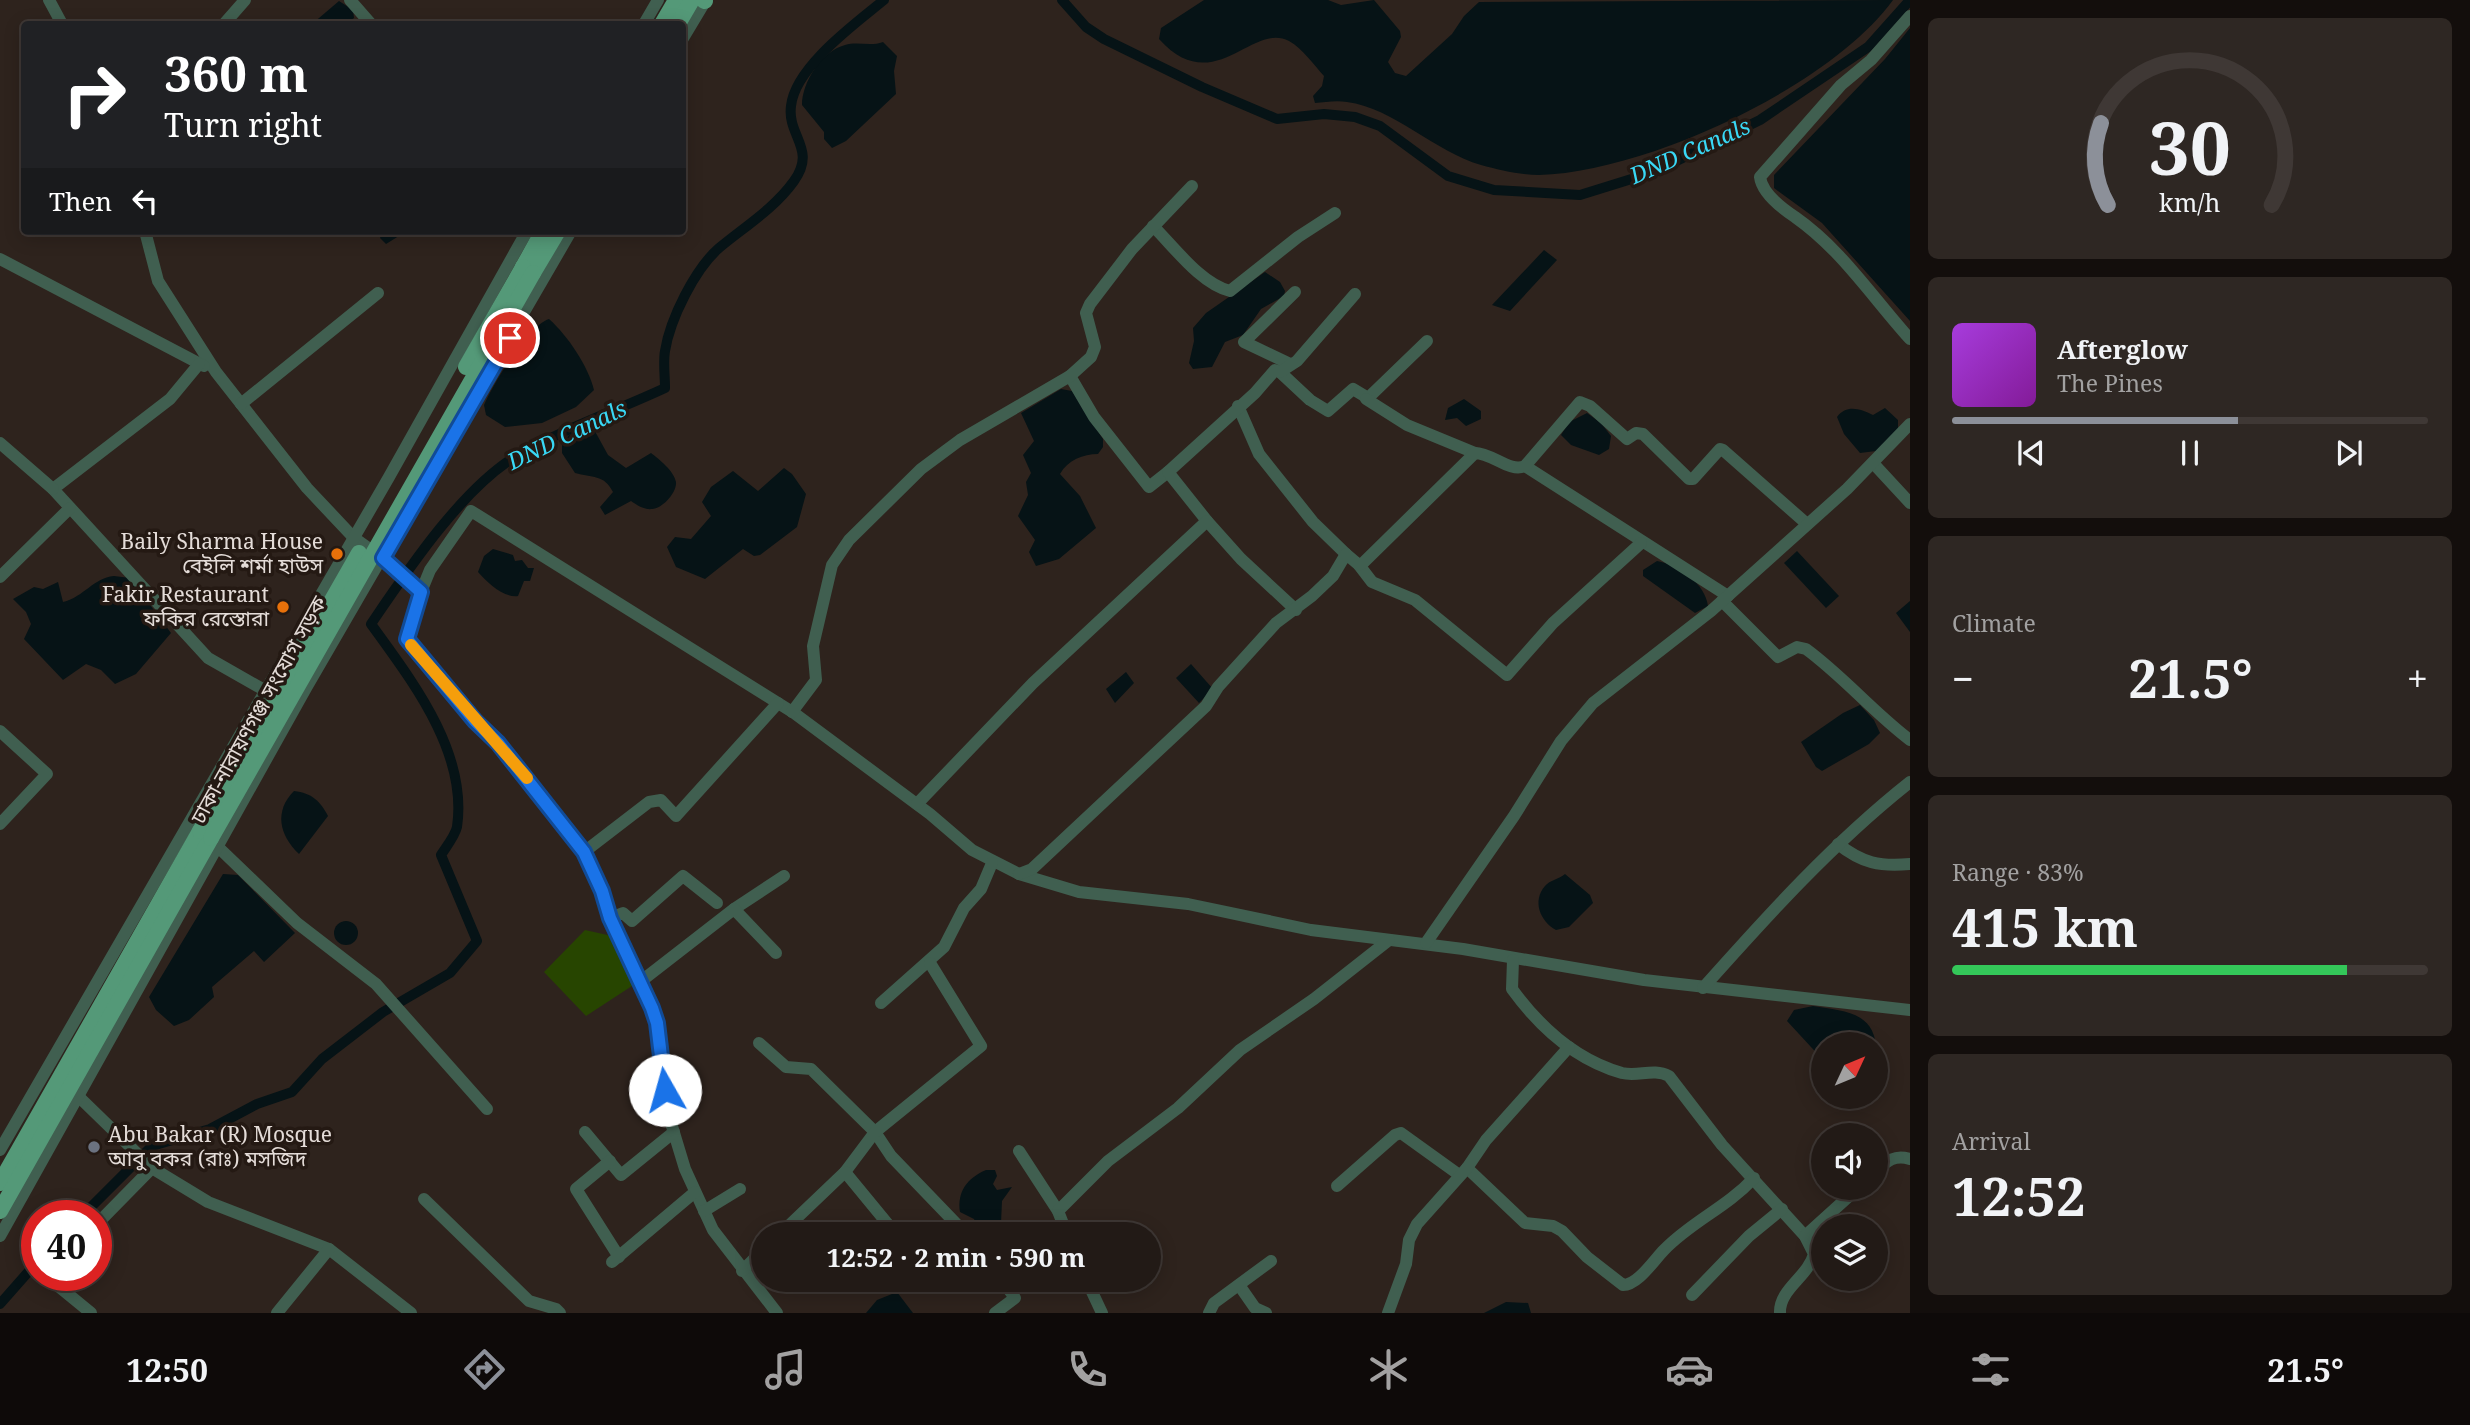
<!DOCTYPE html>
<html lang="en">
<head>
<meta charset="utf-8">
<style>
	body { margin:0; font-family:"Noto Serif","Noto Sans Bengali",serif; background:#2e2723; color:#f1f3f6; height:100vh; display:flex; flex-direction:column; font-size:26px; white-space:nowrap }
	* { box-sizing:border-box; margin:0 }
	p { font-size:23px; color:#a2a1a1 }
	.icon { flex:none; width:38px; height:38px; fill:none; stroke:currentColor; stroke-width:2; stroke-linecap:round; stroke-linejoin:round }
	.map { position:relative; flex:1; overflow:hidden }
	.details { display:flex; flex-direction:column; gap:18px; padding:18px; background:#130e0c; width:560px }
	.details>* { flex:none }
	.banner { position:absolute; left:21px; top:21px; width:665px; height:214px; border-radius:7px; box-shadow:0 4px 18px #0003,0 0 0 2px #3f3835; background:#202124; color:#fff; overflow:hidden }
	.needle { width:46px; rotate:46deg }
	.fabs { position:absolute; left:1811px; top:1032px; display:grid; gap:14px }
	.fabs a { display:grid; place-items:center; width:77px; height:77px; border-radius:50%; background:#221a16; box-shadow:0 4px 18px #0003,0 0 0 2px #3f3835; font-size:35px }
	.speed { position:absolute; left:21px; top:1200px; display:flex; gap:14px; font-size:35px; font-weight:700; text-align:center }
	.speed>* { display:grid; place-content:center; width:91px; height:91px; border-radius:50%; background:#221a16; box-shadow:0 4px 18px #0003,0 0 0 2px #3f3835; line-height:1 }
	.speed .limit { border:10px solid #d22; background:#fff; color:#111 }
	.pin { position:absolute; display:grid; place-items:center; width:60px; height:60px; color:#fff; margin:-30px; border:4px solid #fff; border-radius:50%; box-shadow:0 2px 7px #0007 }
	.me { position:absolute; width:77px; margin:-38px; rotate:353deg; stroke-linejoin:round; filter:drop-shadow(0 0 5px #0008) }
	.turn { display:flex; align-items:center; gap:24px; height:147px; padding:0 28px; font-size:32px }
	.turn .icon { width:91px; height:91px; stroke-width:2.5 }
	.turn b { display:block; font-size:49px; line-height:60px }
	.then { display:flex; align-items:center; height:66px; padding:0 28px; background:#0003; gap:14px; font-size:26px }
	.big { font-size:52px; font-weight:700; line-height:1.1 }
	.details .card { flex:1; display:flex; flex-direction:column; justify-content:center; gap:10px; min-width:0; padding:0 24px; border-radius:10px; background:#2e2723 }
	.details .dial { align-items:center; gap:0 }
	.dial svg { height:182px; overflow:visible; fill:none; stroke:#3f3835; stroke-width:7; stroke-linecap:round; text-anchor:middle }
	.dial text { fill:#f1f3f6; stroke:none }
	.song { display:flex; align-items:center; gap:21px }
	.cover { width:84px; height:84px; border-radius:10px; background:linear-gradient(135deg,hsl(280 70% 55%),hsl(290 70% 35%)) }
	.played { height:7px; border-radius:4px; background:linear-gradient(90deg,#8c9099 60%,#3f3835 60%) }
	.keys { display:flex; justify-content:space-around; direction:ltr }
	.heat { display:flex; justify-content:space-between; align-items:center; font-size:38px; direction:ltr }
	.charge { height:10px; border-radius:5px; background:linear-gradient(90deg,#34c759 83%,#3f3835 0) }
	.trip { position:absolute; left:751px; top:1222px; width:410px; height:70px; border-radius:35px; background:#221a16; box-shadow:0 4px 18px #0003,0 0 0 2px #3f3835; font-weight:700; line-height:70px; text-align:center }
	.menu { display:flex; height:112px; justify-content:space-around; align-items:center; background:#0e0a09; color:#a2a1a1 }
	.menu .icon { width:49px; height:49px }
	.menu .active { color:#8c9099 }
	.menu b { font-size:32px; color:#f1f3f6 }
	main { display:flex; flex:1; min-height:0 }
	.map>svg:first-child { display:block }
</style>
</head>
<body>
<main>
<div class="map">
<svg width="1910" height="1313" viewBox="0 0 1910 1313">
	<rect width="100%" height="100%" fill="#2e231d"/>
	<path fill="#274500" d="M 585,930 L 612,936 L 635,984 L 586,1016 L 544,972 Z"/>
	<g fill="#061316">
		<path d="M 1204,0 L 1328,0 L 1341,5 L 1374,0 L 1400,31 L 1401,37 L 1388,62 L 1395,73 L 1406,76 L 1452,34 L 1464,16 L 1479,2 L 1893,0 C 1830,87 1646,172 1539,175 C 1521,175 1499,170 1481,165 C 1435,152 1394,108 1347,102 C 1337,100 1325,102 1315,103 L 1313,96 L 1322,86 L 1324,76 C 1314,65 1303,49 1289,41 C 1252,21 1214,100 1159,39 L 1161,28 Z"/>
		<path d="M 339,1 L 353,10 L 354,18 L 345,24 L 312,24 Z"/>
		<path d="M 1910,28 L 1910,321 L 1822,223 L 1774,188 L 1774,175 L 1885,59 Z"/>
		<path d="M 883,42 L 897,56 L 894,71 L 896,94 L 846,141 L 832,148 L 824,139 L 824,132 L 802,105 C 802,82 822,51 845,45 C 858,41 870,47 883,42 Z"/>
		<path d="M 383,231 L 407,231 L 386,244 L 380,238 Z"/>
		<path d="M 1544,250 L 1557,260 L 1510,311 L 1492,305 Z"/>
		<path d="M 1265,272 L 1280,282 L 1285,291 L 1284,296 L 1261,309 L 1243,335 L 1225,342 L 1212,367 L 1193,369 L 1189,363 L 1194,341 L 1193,328 L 1206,313 Z"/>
		<path d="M 549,319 C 568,336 588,366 594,390 L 576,407 L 542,423 L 505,427 L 486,415 L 484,405 C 492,385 529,325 549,319 Z"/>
		<path d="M 1061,389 L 1072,391 L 1103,439 L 1103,447 L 1098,454 C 1083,454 1068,460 1060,474 L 1080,496 L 1096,528 L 1059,559 L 1036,566 L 1029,552 L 1035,540 L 1018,516 L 1028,495 L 1026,482 L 1031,473 L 1023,455 L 1034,441 L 1021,413 Z"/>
		<path d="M 1464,399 L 1481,411 L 1481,419 L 1466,426 L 1457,418 L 1445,420 L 1448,408 Z"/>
		<path d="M 1885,408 L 1898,420 L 1898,429 L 1876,451 L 1860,453 L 1844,434 L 1837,417 C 1847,404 1860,409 1873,415 Z"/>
		<path d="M 1587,413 L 1601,423 L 1611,436 L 1609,449 L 1599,455 L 1571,445 L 1561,435 L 1569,422 Z"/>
		<path d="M 591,424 L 608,455 L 626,468 L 651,453 C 659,459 674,471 676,482 C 677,493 662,509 652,509 C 644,510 637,505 631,501 L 605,515 L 600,507 L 613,492 C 604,474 592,478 575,473 L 562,453 L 562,443 L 569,435 Z"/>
		<path d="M 784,468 L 792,474 L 806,494 L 797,527 L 760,555 L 754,556 L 743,549 L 705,579 L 676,567 L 667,547 L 675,537 L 691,539 L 711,516 L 702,502 L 711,487 L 733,471 L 758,491 Z"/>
		<path d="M 493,549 L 513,555 L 515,561 L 522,560 L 528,568 L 534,568 L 530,581 L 524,581 L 518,596 C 503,598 487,582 478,572 L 484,556 Z"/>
		<path d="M 1797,551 L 1839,596 L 1826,608 L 1784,563 Z"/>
		<path d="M 1657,561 C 1680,565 1705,584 1708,606 L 1695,613 L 1643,576 L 1643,570 Z"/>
		<path d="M 114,576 L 130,578 L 171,633 L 136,674 L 115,684 L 101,670 L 86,664 L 63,680 L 24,639 L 31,624 L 26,612 L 13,599 L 34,587 L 43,589 L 58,582 L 63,602 C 84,597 93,578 114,576 Z"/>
		<path d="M 1910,601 L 1910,632 L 1896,613 Z"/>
		<path d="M 1191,664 L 1213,689 L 1199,703 L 1176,678 Z"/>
		<path d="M 1126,672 L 1134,683 L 1115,703 L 1106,689 Z"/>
		<path d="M 1860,705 L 1874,720 L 1880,733 L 1869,744 L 1822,771 L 1816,767 L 1801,742 L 1843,713 Z"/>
		<path d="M 294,791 C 312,793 320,801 328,816 L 299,854 C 279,835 274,811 294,791 Z"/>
		<path d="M 223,874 L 238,875 L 295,933 L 264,962 L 254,951 L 212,987 L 214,997 L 189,1020 L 174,1026 L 156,1010 L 149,997 Z"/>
		<path d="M 1565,874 L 1590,895 L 1593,903 L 1569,927 L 1556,930 C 1540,921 1532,901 1545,886 C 1550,880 1559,879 1565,874 Z"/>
		<circle cx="346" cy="933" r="12"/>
		<path d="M 1813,1006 C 1842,1011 1872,1011 1876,1045 L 1824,1045 L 1823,1060 L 1787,1021 L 1794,1010 Z"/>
		<path d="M 986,1170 L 995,1170 L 997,1176 L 993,1184 L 997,1190 L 1012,1187 L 1002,1201 L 1001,1223 L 993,1234 L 980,1234 L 974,1219 L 960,1212 C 957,1192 967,1178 986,1170 Z"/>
		<path d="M 897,1292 L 913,1313 L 866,1313 L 877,1300 Z"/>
		<path d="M 1506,1302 L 1528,1303 L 1531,1313 L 1484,1313 Z"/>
	</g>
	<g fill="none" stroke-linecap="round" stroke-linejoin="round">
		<g stroke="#061316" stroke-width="10">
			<path d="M 1062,0 L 1086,27 L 1104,39 L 1202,87 L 1277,119 L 1324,114 L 1355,117 L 1380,126 L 1448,176 L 1494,190 L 1580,195 L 1654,172 L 1760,120 L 1868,47 L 1910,0"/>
			<path d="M 82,1216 L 152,1146 L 210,1129 L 257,1104 L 292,1092 L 322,1059 L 383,1012 L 450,973 L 477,941 L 441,855 C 446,847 455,836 457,827 C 468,752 412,681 371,624 C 407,571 462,488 518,455 C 563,429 618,410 665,388 C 665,376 663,362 665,351 C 670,319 695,269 719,248 C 744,227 774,209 794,181 C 817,149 787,136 791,106 C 795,67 856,23 884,0"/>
			<path d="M 0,1304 L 37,1262"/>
		</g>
		<g stroke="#405f50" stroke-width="12">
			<path d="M 49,0 L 62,24"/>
			<path d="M 350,0 L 371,24"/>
			<path d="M 1910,16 L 1871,60 L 1841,85 L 1760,177 C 1762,193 1783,209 1795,217 C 1842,250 1872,297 1910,339"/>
			<path d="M 224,24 L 245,0"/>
			<path d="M 644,24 L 658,0"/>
			<path d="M 682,40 L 706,0"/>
			<path d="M 1153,226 C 1174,247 1201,284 1230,291 L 1298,237 L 1335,213"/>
			<path d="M 145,231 L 158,281 L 216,372 L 307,488 L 354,538 L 399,570 L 421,592 L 407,639 L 475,721 L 498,743 L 584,852 L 657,1023 L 668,1113 L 685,1169 L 713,1230 L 777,1313"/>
			<path d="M 0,259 L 204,366"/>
			<path d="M 199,364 L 170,399 L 53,489 L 208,658 L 266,691"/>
			<path d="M 1290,364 L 1244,342 L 1295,292"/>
			<path d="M 1280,372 L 1310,400 L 1328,411 L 1353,389 L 1368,398 L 1427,341"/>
			<path d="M 1070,376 L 1094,417 L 1149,487 L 1168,472"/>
			<path d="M 1366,399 L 1407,425 L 1475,453"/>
			<path d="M 241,404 L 378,293"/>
			<path d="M 1238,406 L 1259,454 L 1313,522 L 1346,554"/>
			<path d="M 0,443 L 53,489"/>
			<path d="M 1873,463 L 1910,503"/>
			<path d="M 1525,466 L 1728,596"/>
			<path d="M 1207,521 L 1168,472 L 1255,393 L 1275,370 L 1280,372 L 1297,361 L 1355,294"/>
			<path d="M 1359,565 L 1372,582 L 1415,600 L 1507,675 L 1553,623 L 1641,543"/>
			<path d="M 0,577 L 70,508"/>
			<path d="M 421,592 L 430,570 L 471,511 L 794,713 L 930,814 L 972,850 L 1019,874 L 1079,892 L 1188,904 L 1311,930 L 1463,949 L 1644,980 L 1910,1010"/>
			<path d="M 1722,601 L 1778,657 L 1797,647 L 1806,649 C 1844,677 1873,712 1910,740"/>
			<path d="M 792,712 L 816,680 L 813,646 L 832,565 L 849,540 L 921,469 L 960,440 L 1070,376 L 1091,357 L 1095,347 L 1086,313 L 1090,304 L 1132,249 L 1192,186"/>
			<path d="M 0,731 L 47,774 L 0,824"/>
			<path d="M 917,804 L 1033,683 L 1207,521 L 1241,559 L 1296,610"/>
			<path d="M 1838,844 C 1862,863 1880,867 1910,864"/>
			<path d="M 218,847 L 297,923 L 376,984 L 487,1109"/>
			<path d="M 584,852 L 649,802 L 661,800 L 676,816 L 778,703"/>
			<path d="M 1019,874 L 1032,869 L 1206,706 L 1218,687 L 1276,623 L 1312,596 L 1333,576 L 1346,554 L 1359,565 L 1363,563 L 1475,453 C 1492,453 1510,473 1525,466 L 1580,402 L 1590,406 L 1627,439 L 1636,433 L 1643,434 L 1689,479 L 1693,479 L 1720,449 L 1723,450 L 1807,524"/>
			<path d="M 734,909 L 784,876"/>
			<path d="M 610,918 L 623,913 L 632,921 L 683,876 L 717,903"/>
			<path d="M 1426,943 L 1514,816 L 1561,741 L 1593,703 L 1711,611 L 1847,489 L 1910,424"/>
			<path d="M 1513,960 L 1512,989 C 1539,1026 1576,1060 1622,1073 C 1638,1077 1653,1068 1669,1076 L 1722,1145 L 1805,1236 L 1814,1254 C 1808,1277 1779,1289 1780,1313"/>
			<path d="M 640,982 L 734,909 L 776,953"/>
			<path d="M 1703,988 C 1768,915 1833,843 1910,782"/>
			<path d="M 881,1003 L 944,947 L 964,908 L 981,889 L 992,863"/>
			<path d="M 759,1043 L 786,1067 L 811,1069 L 875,1132 L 891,1156 L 966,1234"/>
			<path d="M 79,1097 L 152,1168 L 208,1202 L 329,1249 L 411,1313"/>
			<path d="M 585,1132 L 621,1175 L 674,1132"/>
			<path d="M 0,1150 L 389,477 L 527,231"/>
			<path d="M 1019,1151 L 1058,1211 L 1067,1234"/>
			<path d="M 610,1161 L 576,1189 L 619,1257"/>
			<path d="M 1467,1168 L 1525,1223 L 1553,1226 L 1562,1231 L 1587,1257 L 1623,1285 C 1638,1285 1654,1260 1664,1250 C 1692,1221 1726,1208 1754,1178"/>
			<path d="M 1876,1171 C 1887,1161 1895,1154 1910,1159"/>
			<path d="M 845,1172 L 875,1132 L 981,1046 L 930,963"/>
			<path d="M 1337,1186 L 1395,1135 L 1401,1133 L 1458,1174"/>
			<path d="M 424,1199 L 529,1301 L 556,1309 L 560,1313"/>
			<path d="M 704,1211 L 740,1189"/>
			<path d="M 1058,1211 L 1108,1161 L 1178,1108 L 1240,1050 L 1314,999 L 1389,940"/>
			<path d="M 96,1225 L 152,1168"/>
			<path d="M 780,1234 L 845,1172 L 896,1234"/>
			<path d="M 0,1236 L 306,688 L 571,231"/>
			<path d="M 1805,1236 L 1858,1188"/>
			<path d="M 612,1262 L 695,1192"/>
			<path d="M 742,1271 L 763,1250"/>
			<path d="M 46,1276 L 91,1313"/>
			<path d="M 1086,1279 L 1102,1313"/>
			<path d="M 1239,1285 L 1255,1308 L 1266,1313"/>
			<path d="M 1692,1295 L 1749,1236 L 1782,1209"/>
			<path d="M 277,1313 L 329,1249"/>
			<path d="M 995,1313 L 1015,1298 L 1001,1279"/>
			<path d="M 1209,1313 L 1214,1303 L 1271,1261"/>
			<path d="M 1388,1313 L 1406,1264 L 1409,1240 L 1417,1224 L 1467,1168 L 1486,1140 L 1569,1047"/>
		</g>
		<g stroke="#549978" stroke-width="16">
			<path d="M 703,0 L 705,1"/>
			<path d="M 662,24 L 676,0"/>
			<path d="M 678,24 L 692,0"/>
			<path d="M 523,267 L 543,231"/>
			<path d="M 533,273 L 558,231"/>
			<path d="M 0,1183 L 200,831"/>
			<path d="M 0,1211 L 211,838"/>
		</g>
		<g stroke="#549978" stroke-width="16">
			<path d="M 466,367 L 523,267"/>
			<path d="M 200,831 L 359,553"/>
			<path d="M 211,838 L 533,273"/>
		</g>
	</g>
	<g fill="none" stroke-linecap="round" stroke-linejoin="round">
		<g stroke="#114b97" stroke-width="18">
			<path id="route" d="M 510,338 L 383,558 L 421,592 L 407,639 L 475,721 L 498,743 L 584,852 L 602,891 L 610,918 L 652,1008 L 657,1023 L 665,1090"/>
		</g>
		<use href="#route" stroke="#1a73e8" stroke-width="12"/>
		<path stroke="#f59e0b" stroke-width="12" d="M 411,645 L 527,778"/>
	</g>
	<g fill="#e8710a" stroke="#241913" stroke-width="2.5">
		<circle cx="337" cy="554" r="7"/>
		<circle cx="283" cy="607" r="7"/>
	</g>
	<circle fill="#6b7280" stroke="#241913" stroke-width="2.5" cx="94" cy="1147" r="7"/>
	<g text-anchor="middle" stroke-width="7" stroke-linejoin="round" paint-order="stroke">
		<g font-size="21" fill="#e4dcd8" stroke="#241913" text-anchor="end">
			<text x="323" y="549">Baily Sharma House<tspan x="323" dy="24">বেইলি শর্মা হাউস</tspan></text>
			<text x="269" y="602">Fakir Restaurant<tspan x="269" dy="24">ফকির রেস্তোরা</tspan></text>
			<text x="108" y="1142" text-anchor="start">Abu Bakar (R) Mosque<tspan x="108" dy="24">আবু বকর (রাঃ) মসজিদ</tspan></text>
		</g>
		<g font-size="21" fill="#e4dcd8" stroke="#241913">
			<text transform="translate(259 710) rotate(-61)" y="7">ঢাকা-নারায়ণগঞ্জ সংযোগ সড়ক</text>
		</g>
		<g font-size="23" font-style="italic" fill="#39d8f5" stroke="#241913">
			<text transform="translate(1690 151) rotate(-24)" y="8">DND Canals</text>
			<text transform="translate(567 435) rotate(-26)" y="8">DND Canals</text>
		</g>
	</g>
</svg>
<div class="fabs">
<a><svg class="needle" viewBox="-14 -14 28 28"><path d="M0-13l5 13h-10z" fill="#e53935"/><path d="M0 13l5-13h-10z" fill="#a2a1a1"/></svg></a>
<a><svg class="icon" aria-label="sound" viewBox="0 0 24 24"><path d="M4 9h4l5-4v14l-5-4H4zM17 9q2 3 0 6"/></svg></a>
<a><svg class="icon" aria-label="layers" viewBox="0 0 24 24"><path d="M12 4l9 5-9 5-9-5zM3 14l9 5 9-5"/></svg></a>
</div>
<div class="speed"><div class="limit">40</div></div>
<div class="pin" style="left:510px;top:338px;background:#d93025"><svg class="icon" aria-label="arrive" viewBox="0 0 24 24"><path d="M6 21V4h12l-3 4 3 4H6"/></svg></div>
<svg class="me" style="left:665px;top:1090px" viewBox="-20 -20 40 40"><circle r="19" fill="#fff"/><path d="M0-13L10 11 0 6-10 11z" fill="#1a73e8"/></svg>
<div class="trip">12:52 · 2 min · 590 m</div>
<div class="banner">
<div class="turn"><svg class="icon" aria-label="right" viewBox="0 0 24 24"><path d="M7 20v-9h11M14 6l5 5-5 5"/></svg><div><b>360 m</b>Turn right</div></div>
<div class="then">Then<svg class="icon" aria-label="left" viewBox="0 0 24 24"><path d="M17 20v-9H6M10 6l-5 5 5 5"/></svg></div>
</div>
</div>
<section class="details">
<div class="card dial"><svg viewBox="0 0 100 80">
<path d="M14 69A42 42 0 1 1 86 69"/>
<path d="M14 69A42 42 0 0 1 11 33" stroke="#8c9099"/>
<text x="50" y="56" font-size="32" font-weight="700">30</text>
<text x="50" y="72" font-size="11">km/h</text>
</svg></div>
<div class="card">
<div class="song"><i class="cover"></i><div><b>Afterglow</b><p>The Pines</p></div></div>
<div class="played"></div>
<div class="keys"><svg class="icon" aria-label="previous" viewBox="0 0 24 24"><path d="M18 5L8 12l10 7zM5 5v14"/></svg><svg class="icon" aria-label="pause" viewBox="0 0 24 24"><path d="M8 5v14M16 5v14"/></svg><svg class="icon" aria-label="next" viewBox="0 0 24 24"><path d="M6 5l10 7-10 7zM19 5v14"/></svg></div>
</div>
<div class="card"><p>Climate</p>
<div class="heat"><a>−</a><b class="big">21.5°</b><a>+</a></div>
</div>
<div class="card"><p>Range · 83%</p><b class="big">415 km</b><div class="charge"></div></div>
<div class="card"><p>Arrival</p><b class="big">12:52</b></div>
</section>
</main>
<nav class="menu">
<b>12:50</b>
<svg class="icon active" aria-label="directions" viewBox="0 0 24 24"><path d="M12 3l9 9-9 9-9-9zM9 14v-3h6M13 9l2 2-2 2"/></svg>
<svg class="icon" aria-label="music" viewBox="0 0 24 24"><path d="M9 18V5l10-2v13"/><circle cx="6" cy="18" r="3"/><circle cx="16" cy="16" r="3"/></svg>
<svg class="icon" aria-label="phone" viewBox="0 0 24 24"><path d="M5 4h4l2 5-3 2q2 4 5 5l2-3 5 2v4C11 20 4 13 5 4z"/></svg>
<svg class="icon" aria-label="climate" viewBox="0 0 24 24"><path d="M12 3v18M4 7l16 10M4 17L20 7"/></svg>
<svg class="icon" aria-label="car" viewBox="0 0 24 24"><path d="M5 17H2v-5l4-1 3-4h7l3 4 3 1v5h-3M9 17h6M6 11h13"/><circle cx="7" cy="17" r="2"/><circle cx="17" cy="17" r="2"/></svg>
<svg class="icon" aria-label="filters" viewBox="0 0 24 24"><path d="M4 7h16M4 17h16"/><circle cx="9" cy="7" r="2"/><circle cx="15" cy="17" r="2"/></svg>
<b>21.5°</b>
</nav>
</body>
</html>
